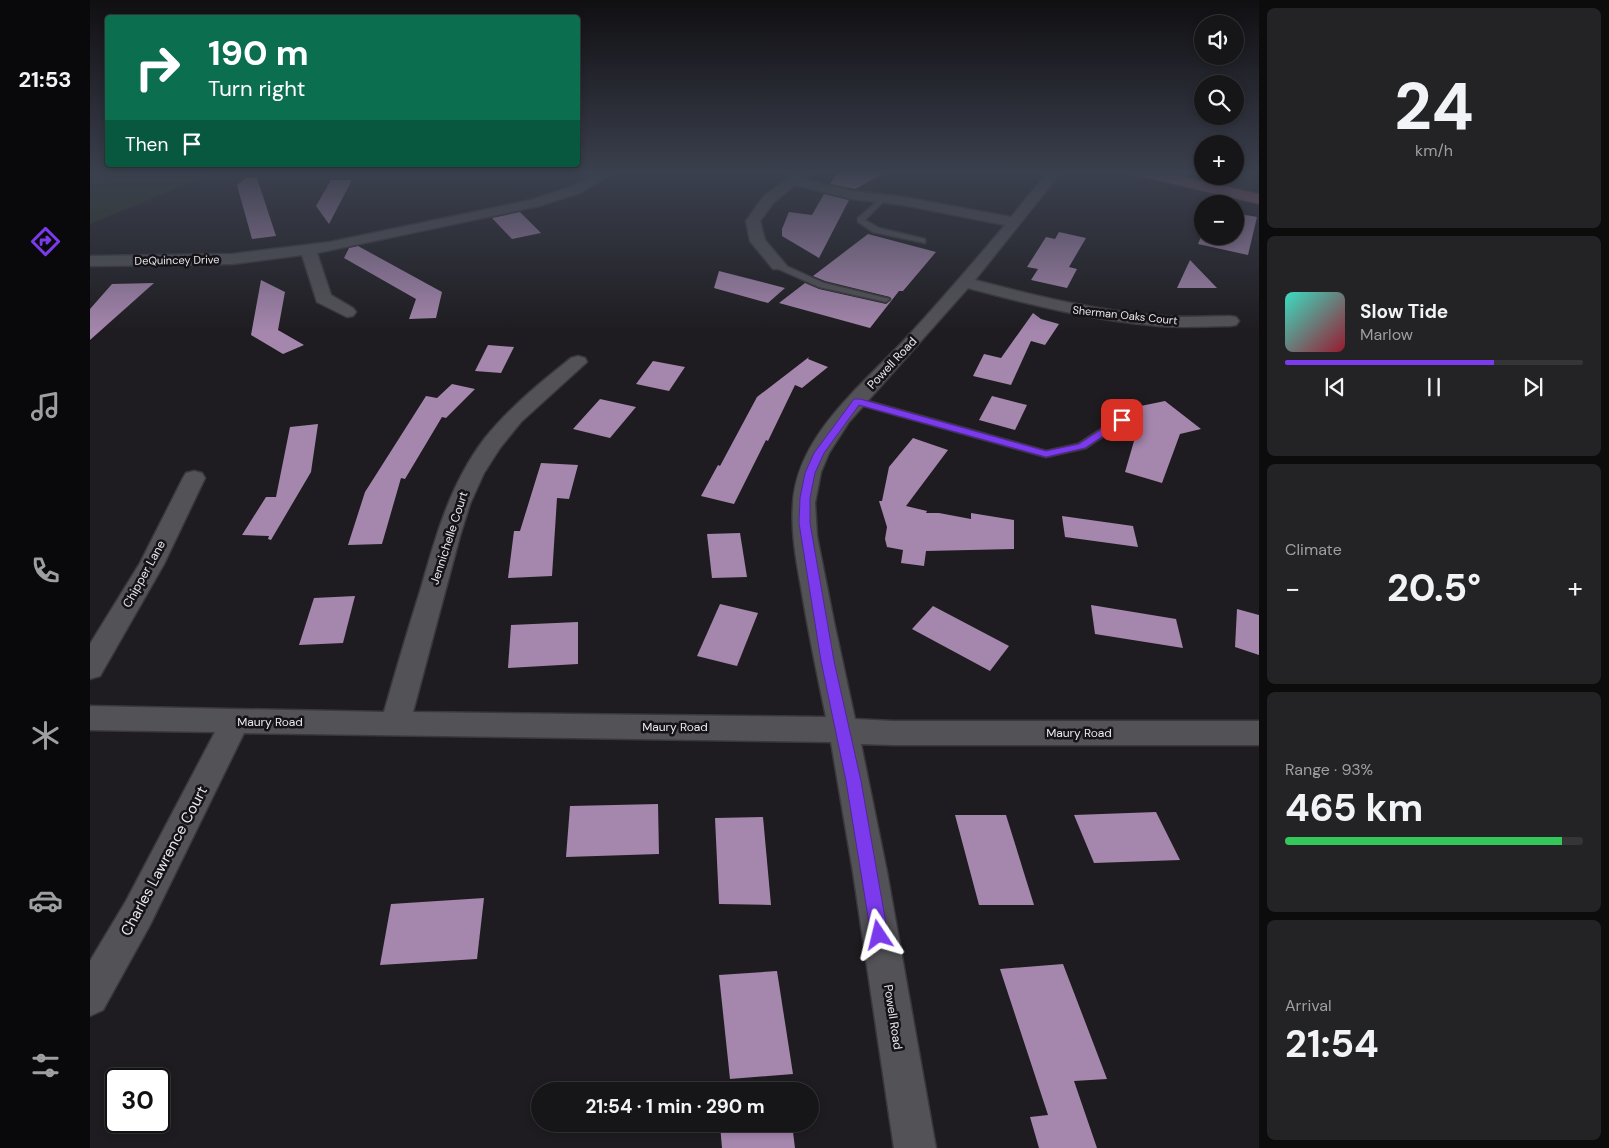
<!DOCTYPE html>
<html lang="en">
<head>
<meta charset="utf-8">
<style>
	body { margin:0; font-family:"DM Sans",sans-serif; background:#232225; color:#f1f3f6; height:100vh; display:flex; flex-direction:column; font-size:19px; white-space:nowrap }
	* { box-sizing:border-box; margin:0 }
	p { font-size:16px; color:#9e9fa2 }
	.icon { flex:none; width:28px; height:28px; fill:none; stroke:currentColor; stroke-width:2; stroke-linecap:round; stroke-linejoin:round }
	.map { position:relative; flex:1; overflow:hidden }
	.sheet { display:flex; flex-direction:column; gap:8px; padding:8px; background:#0c0c0d; width:350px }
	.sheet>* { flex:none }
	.banner { position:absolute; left:15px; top:15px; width:475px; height:152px; border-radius:5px; box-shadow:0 2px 8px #0003,0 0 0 1px #353437; background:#0b6e4f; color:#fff; overflow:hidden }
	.tools { position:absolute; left:1104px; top:15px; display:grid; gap:10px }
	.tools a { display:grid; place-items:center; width:50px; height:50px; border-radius:50%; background:#161518; box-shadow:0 2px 8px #0003,0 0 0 1px #353437; font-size:25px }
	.speed { position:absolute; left:15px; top:1068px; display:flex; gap:10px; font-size:25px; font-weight:700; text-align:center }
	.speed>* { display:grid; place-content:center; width:65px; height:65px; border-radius:50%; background:#161518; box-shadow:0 2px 8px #0003,0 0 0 1px #353437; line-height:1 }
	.speed .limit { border:2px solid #111; border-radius:8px; background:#fff; color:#111 }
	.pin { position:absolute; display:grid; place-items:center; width:42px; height:42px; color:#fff; margin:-21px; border-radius:10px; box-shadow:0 2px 8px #0006 }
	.me { position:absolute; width:55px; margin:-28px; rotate:350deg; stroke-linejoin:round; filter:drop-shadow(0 0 4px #0008) }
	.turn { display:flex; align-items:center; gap:18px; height:105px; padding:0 20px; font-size:22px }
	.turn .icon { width:65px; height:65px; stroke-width:2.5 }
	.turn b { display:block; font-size:35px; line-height:42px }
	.then { display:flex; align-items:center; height:48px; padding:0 20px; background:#0003; gap:10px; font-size:19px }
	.big { font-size:38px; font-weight:700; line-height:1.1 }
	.sheet .widget { flex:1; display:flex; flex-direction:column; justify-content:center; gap:8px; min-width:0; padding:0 18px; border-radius:8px; background:#232225 }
	.sheet .dial { align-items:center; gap:0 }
	.dial b { font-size:65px; line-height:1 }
	.song { display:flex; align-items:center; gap:15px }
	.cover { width:60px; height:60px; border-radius:8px; background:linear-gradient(135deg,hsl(170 70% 55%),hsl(350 70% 35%)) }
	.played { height:5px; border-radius:2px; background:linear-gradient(90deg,#7c3aed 70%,#353437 70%) }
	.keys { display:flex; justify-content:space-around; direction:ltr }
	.heat { display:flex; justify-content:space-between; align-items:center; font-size:28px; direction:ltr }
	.charge { height:8px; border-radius:4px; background:linear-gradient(90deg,#34c759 93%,#353437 0) }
	.trip { position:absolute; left:441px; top:1082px; width:288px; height:50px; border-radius:25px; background:#161518; box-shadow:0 2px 8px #0003,0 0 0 1px #353437; font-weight:700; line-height:50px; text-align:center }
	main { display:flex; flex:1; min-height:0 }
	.tabs { display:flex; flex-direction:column; width:90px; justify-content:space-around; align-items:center; background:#09080a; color:#9e9fa2 }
	.tabs .icon { width:35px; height:35px }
	.tabs .current { color:#7c3aed }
	.tabs b { font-size:22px; color:#f1f3f6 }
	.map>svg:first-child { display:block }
</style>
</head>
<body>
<main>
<nav class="tabs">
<b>21:53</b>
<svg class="icon current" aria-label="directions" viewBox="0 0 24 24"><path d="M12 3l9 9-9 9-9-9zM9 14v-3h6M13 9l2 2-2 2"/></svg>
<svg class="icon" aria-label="music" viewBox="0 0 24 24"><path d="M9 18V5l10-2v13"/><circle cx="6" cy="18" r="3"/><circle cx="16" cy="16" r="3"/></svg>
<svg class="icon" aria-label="phone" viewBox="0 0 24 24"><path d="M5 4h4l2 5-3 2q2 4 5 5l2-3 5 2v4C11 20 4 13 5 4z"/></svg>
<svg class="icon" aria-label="climate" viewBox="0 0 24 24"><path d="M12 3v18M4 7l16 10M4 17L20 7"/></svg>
<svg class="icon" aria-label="car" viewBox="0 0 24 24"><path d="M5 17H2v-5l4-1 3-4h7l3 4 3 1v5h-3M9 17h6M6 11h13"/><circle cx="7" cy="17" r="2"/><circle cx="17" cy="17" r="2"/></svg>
<svg class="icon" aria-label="filters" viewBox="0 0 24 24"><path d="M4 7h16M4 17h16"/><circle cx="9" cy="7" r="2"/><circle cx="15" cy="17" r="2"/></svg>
</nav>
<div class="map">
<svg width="1169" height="1148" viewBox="0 0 1169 1148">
	<rect width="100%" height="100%" fill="#1e1c20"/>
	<path fill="#28341e" d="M 0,171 L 128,171 L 0,224 Z"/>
	<g fill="#a586ad">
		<path d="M 748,171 L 798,171 L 765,189 L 740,184 Z"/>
		<path d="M 156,178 L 167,178 L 186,236 L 162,239 L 147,185 Z"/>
		<path d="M 241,180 L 262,180 L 239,224 L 226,206 Z"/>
		<path d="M 734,194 L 759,200 L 729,258 L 692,236 L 692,229 L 699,212 L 722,215 Z"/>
		<path d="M 430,212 L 451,233 L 422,239 L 402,218 Z"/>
		<path d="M 1145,213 L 1167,217 L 1158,255 L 1108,244 L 1112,234 L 1112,236 L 1145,236 Z"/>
		<path d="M 969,232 L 996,238 L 979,267 L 987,269 L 977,288 L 941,280 L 948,269 L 937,267 L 956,237 L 965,239 Z"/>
		<path d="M 778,234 L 846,252 L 813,291 L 809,291 L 780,328 L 689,303 L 715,283 L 729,289 L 796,304 L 801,300 L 800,297 L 735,281 L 723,276 Z"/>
		<path d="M 268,246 L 352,292 L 346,318 L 319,319 L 326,299 L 254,258 L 259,248 Z"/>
		<path d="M 1100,260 L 1127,288 L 1087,288 Z"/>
		<path d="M 629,271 L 695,288 L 678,303 L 624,288 Z"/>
		<path d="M 171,280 L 195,292 L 188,330 L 214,345 L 193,354 L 161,335 Z"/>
		<path d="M 64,283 L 0,340 L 0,309 L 22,284 Z"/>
		<path d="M 943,313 L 951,319 L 969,324 L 955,345 L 941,341 L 921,385 L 883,376 L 894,354 L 911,358 Z"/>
		<path d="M 398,345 L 424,347 L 411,373 L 385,371 Z"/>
		<path d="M 719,357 L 718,359 L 738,367 L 712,388 L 705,385 L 678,441 L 676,440 L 644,504 L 611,496 L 628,465 L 630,466 L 667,397 Z"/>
		<path d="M 563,361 L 595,367 L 579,391 L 546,384 Z"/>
		<path d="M 362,384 L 385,389 L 356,418 L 352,417 L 315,479 L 311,478 L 292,544 L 258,545 L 275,492 L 336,396 L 347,398 Z"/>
		<path d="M 902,396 L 937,405 L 925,430 L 889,420 Z"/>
		<path d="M 510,399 L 546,407 L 520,438 L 483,429 Z"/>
		<path d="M 1075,401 L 1111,429 L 1090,434 L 1072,483 L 1035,472 L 1051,417 L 1041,408 Z"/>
		<path d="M 228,424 L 221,472 L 181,540 L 178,539 L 179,536 L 152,535 L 176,497 L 186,497 L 200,427 Z"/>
		<path d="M 823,438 L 858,450 L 816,506 L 837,511 L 836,513 L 849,513 L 881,519 L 881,513 L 924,520 L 924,549 L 836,551 L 834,566 L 811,563 L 813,550 L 797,547 L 795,539 L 797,527 L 789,501 L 792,501 L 799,467 Z"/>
		<path d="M 451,463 L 488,465 L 479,499 L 467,498 L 462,576 L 418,578 L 424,531 L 430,531 Z"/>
		<path d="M 972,516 L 1043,526 L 1048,547 L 975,537 Z"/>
		<path d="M 650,533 L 657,577 L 622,578 L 617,534 Z"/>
		<path d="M 265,596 L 253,643 L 209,645 L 224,598 Z"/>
		<path d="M 630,604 L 668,613 L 647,666 L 607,656 Z"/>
		<path d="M 1001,605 L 1086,619 L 1093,648 L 1005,634 Z"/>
		<path d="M 843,606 L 919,646 L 900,671 L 822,629 Z"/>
		<path d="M 1147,609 L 1169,615 L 1169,655 L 1145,647 Z"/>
		<path d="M 488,622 L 488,664 L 418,668 L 421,625 Z"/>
		<path d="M 568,804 L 569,854 L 476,857 L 480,806 Z"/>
		<path d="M 1066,812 L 1090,860 L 1004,863 L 984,815 Z"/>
		<path d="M 865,815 L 916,815 L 944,905 L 889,905 Z"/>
		<path d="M 673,817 L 681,905 L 629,904 L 625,818 Z"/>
		<path d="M 394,898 L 387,959 L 290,965 L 301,904 Z"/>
		<path d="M 973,964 L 1017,1079 L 984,1081 L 1007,1148 L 949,1148 L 940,1117 L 958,1115 L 910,969 Z"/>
		<path d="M 687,971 L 703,1074 L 640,1079 L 629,975 Z"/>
		<path d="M 643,1124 L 702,1124 L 705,1148 L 632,1148 L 630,1125 Z"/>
	</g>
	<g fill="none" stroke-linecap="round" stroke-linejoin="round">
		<g stroke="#3a383c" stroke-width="3">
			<g id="lane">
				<path d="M 791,198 L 796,199 L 775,220 L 789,228 L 835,239 L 835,243 L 783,232 L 768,222 L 768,218 Z"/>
				<path d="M 686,264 L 692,264 L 734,283 L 800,299 L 796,302 L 729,287 L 686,268 Z"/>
				<path d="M 767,398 L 956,451 L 988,444 L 1028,418 L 1032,417 L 1037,420 L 996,448 L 956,457 L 763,403 L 762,401 Z"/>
			</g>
		</g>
		<g stroke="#3a383c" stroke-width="3">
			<g id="street">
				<path d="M 511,171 L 527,171 L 490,193 L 449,206 L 227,253 L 241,295 L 263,308 L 266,312 L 263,316 L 257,317 L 227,302 L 212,255 L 142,264 L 0,266 L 0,256 L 142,254 L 240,242 L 441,200 L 480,187 Z"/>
				<path d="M 708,171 L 723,172 L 714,179 L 762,191 L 813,197 L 921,217 L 959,171 L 972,171 L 885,280 C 946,296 1008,311 1071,316 C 1094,318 1117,316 1140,316 L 1146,317 L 1149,321 L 1146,325 L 1140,326 C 1117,326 1094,328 1071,326 C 1006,321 941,305 878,288 L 759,422 L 739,453 L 731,472 L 725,503 L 727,536 L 744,622 L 765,719 L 803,721 L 1169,721 L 1169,745 L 803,745 L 771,744 L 797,872 L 846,1148 L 804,1148 L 763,872 L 741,742 L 154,733 L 60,925 L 13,1010 L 0,1016 L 0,961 L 36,901 L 125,732 L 0,730 L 0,706 L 294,712 C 306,670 318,629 331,588 C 346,535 361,482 395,438 C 420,407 451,382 481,358 L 488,356 L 495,358 L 497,362 L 431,422 L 410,448 L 394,473 L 380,504 L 370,536 L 323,712 L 736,717 C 727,674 718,631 711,587 C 706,560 701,532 703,504 C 707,434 774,384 818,336 C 852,299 883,263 915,225 L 813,205 L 762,199 L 705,185 L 684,202 L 670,221 L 675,240 L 697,266 L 695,269 L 683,269 L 660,241 L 656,221 L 674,196 Z"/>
				<path d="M 104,471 L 112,473 L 115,478 L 74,564 L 10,676 L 0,679 L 0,644 L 50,563 L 93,478 L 96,473 Z"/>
			</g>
		</g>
		<g stroke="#3a383c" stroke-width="2">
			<path id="primary" d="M 1039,171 L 1065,171 L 1169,194 L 1169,204 L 1041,174 Z"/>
		</g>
		<use href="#lane" fill="#535256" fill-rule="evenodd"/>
		<use href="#street" fill="#535256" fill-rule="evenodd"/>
		<use href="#primary" fill="#9f566d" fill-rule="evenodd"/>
	</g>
	<linearGradient id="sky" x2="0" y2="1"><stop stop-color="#100f12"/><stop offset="0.52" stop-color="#3b404e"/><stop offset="1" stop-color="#3b404e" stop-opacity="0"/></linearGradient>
	<rect width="1169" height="332" fill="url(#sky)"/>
	<path fill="#7c3aed" stroke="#51269a" d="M 764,399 L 770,399 L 956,451 L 989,444 L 1029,418 L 1032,417 L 1037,420 L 995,448 L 956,457 L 769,405 L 734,453 L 725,473 L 720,498 L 720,523 L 744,661 L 771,781 L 798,935 L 795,941 L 789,943 L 784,941 L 781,935 L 756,781 L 731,661 L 709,523 L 710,498 L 715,473 L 724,453 Z"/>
	<g text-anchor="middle" stroke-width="5" stroke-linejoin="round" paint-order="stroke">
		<g font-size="11" fill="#e9e8eb" stroke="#151317">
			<text transform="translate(87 260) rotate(-1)" y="4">DeQuincey Drive</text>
			<text transform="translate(1035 315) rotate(6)" y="4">Sherman Oaks Court</text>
		</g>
		<g font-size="12" fill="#e9e8eb" stroke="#151317">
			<text transform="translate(802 363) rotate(-47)" y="4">Powell Road</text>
			<text transform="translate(359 538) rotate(-72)" y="4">Jennichelle Court</text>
			<text transform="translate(54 574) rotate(-61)" y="4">Chipper Lane</text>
			<text x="180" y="726">Maury Road</text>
			<text x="585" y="731">Maury Road</text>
			<text x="989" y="737">Maury Road</text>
			<text transform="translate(803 1017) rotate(81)" y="4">Powell Road</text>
		</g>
		<g font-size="15" fill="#e9e8eb" stroke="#151317">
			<text transform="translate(74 861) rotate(-62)" y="5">Charles Lawrence Court</text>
		</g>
	</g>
</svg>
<div class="tools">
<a><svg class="icon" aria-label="sound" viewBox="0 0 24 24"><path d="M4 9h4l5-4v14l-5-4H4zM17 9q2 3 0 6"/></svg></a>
<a><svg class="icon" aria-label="search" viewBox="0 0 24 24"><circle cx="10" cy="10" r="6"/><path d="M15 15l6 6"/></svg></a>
<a>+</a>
<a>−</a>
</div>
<div class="speed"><div class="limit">30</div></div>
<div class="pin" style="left:1032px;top:420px;background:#d93025"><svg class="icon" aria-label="arrive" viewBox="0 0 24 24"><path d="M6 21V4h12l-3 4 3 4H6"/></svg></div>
<svg class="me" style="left:789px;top:935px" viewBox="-20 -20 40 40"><path d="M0-17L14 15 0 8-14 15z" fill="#7c3aed" stroke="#fff" stroke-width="4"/></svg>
<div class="trip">21:54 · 1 min · 290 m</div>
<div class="banner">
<div class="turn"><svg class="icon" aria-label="right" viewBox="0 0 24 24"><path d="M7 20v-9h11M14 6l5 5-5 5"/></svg><div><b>190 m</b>Turn right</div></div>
<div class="then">Then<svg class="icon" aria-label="arrive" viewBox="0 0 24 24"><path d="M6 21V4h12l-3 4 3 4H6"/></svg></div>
</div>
</div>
<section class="sheet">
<div class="widget dial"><b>24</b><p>km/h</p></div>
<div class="widget">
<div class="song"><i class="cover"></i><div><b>Slow Tide</b><p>Marlow</p></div></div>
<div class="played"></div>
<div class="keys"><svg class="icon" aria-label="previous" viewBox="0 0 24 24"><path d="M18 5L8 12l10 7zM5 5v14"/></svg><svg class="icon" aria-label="pause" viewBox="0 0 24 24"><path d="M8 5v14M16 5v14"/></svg><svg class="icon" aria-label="next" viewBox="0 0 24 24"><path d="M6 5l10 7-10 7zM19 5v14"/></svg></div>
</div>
<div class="widget"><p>Climate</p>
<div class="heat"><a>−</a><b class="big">20.5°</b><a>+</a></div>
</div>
<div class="widget"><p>Range · 93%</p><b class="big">465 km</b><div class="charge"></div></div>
<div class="widget"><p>Arrival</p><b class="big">21:54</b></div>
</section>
</main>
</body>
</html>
